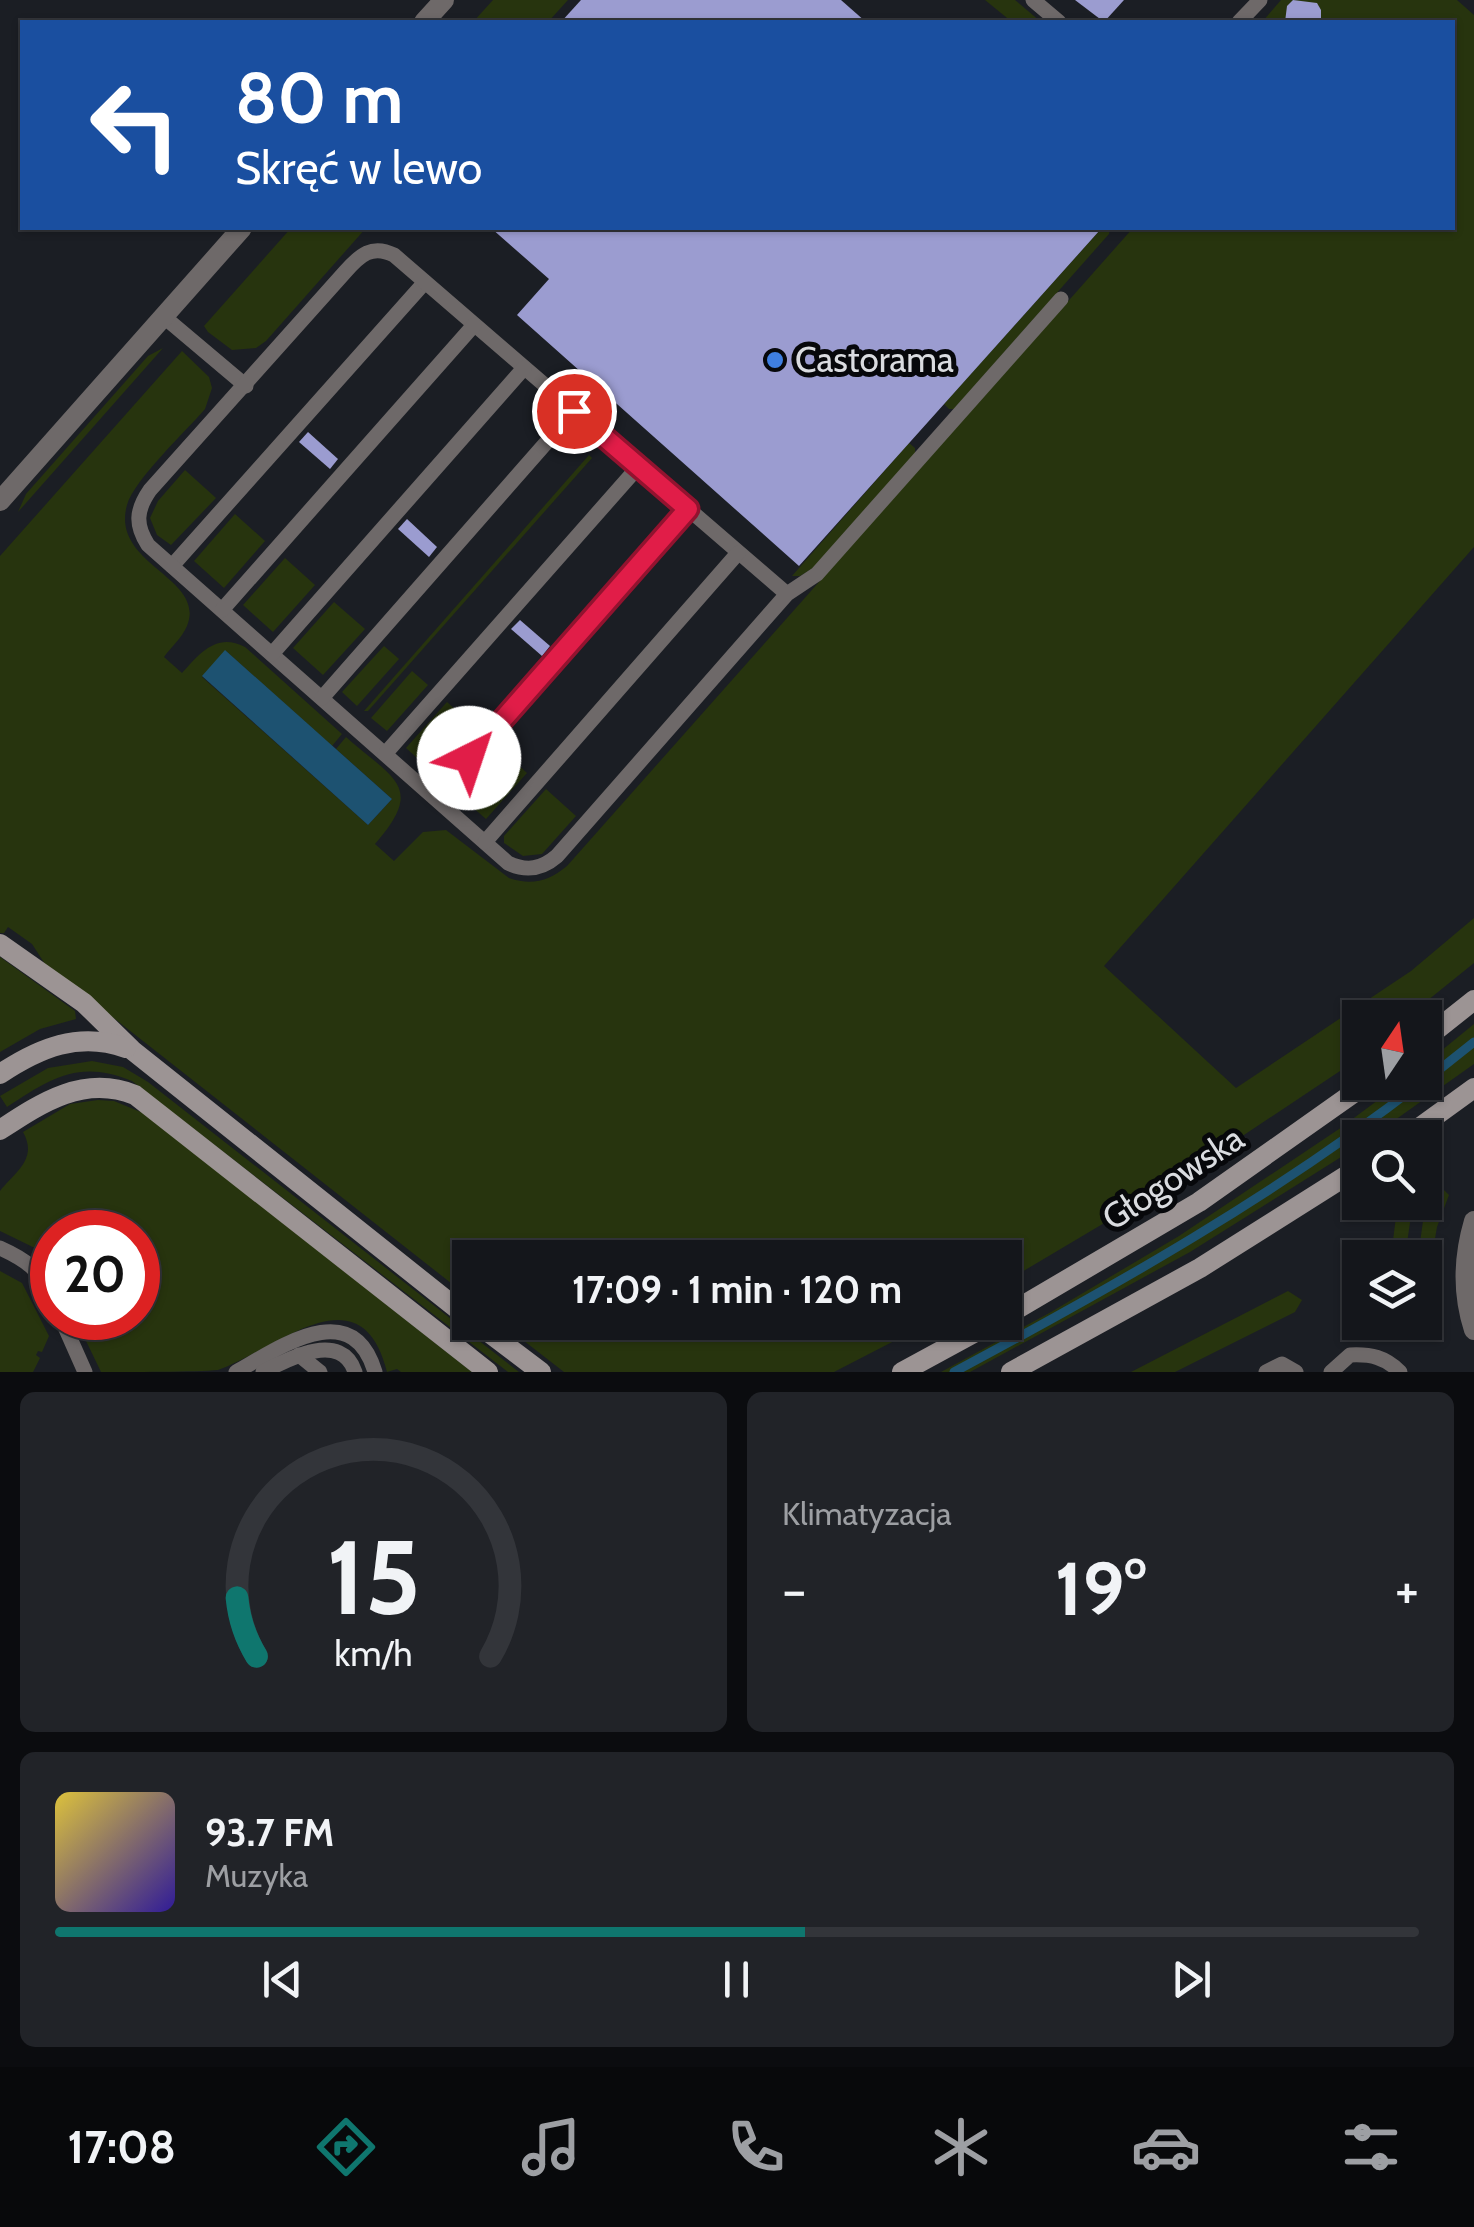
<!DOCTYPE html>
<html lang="pl">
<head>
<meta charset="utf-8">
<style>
	body { margin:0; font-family:Cabin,sans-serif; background:#212328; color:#f1f3f6; height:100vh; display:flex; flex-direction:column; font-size:38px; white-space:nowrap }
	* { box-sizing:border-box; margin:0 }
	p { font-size:32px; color:#9d9fa3 }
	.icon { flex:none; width:55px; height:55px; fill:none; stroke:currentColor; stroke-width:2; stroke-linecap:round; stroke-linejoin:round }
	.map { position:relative; height:1372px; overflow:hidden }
	.sheet { display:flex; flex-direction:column; gap:20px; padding:20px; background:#0b0c0f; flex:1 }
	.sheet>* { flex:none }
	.hud { position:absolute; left:20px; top:20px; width:1435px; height:210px; border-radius:0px; box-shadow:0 2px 8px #0004,0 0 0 2px #33353a; background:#1a4fa0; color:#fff; overflow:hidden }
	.needle { width:65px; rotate:13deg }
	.buttons { position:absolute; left:1342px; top:1000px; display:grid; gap:20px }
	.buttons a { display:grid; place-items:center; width:100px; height:100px; border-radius:0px; background:#14161b; box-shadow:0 2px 8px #0004,0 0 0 2px #33353a; font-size:50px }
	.speed { position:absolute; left:30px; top:1210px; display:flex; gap:20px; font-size:50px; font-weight:700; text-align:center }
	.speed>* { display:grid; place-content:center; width:130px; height:130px; border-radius:50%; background:#14161b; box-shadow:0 2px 8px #0004,0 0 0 2px #33353a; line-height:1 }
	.speed .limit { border:15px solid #d22; background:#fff; color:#111 }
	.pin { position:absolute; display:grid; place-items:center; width:85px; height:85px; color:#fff; margin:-42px; border:5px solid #fff; border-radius:50%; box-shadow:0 2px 10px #0007 }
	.me { position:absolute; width:110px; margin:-55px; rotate:41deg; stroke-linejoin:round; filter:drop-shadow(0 0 8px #0008) }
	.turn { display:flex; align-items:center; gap:35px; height:210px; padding:0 50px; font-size:45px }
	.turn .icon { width:130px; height:130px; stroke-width:2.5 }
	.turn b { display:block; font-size:70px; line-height:85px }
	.big { font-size:75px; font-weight:700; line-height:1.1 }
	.sheet .card { flex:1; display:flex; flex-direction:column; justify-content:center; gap:15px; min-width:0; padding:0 35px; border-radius:15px; background:#212328 }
	.sheet .dial { align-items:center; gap:0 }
	.dial svg { height:260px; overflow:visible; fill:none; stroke:#33353a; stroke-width:7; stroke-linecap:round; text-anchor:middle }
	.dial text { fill:#f1f3f6; stroke:none }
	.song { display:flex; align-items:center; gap:30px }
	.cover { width:120px; height:120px; border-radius:15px; background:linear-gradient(135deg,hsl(50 70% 55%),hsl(250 70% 35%)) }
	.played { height:10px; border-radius:5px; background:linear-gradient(90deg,#0f766e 55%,#33353a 55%) }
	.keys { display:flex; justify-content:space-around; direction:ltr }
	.heat { display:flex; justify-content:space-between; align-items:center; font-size:55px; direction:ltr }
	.sheet .tiles { flex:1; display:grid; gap:20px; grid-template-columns:1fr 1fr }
	.card:last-child { grid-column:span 2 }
	.trip { position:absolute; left:452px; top:1240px; width:570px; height:100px; border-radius:0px; background:#14161b; box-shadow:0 2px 8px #0004,0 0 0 2px #33353a; font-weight:700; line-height:100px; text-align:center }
	.tabs { display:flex; height:160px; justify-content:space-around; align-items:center; background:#08090b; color:#9d9fa3 }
	.tabs .icon { width:70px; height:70px }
	.tabs .selected { color:#0f766e }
	.tabs b { font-size:45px; color:#f1f3f6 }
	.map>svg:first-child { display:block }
</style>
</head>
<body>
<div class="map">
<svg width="1474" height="1372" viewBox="0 0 1474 1372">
	<rect width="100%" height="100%" fill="#1b1e24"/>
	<g fill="#27340e">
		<path d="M 493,0 L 568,0 L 548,22 L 473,22 Z"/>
		<path d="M 985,0 L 1015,0 L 1041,22 L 1012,22 Z"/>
		<path d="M 1281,0 L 1457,0 L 1474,15 L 1474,547 L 1104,966 L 1236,1088 L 1411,971 L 1474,918 L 1474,963 L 1407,1017 L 1360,1018 L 1360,1056 L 1352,1063 L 1175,1181 L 1005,1282 L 1005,1258 L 470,1258 L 470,1298 L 45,964 L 32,944 L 8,927 L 4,933 L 0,933 L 0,556 L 182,351 L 209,377 L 212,388 L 205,409 C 186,431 134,480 127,505 C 110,565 207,577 187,626 C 182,638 171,647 164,657 L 182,673 C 200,653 217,632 245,647 L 342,734 L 332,746 L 226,651 L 202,677 L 368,825 L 392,799 L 336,749 L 346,737 C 393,779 426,786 375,844 L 394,861 L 423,832 L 446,830 L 509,878 C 532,886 549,881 567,866 L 1133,228 L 1452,228 L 1452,22 L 1262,22 Z"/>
		<path d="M 291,228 L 366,228 L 266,341 L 256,348 L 232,350 L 208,332 L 204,326 Z"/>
		<path d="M 1102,228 L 1110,228 L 1109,234 L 954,409 L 949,409 L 944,404 Z"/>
		<path d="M 163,348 L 18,512 L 26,494 L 148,356 Z"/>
		<path d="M 909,443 L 915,448 L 915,454 L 813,568 L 800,576 L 792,576 Z"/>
		<path d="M 589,455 L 592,458 L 368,711 L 364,711 Z"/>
		<path d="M 185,470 L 216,498 L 171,545 L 157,535 L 150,518 L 158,501 Z"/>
		<path d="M 235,514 L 265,541 L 224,588 L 194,561 Z"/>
		<path d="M 285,558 L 315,585 L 273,632 L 243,605 Z"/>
		<path d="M 334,602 L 365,629 L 323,675 L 293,648 Z"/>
		<path d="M 384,646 L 399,659 L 357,706 L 342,692 Z"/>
		<path d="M 412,671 L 428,685 L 387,731 L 371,718 Z"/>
		<path d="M 447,702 L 477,729 L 436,775 L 406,748 Z"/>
		<path d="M 497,746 L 527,773 L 486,819 L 455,792 Z"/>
		<path d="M 546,789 L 576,816 L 542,854 L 523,856 L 504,843 L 504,836 Z"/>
		<path d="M 0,957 L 75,1011 L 76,1019 L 40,1029 L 0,1052 Z"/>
		<path d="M 1474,1024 L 1474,1064 L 1371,1137 L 1360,1138 L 1357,1147 L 1190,1252 L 970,1372 L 941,1372 L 1051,1312 L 1179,1236 L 1339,1129 L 1401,1083 L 1425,1082 L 1425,1064 Z"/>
		<path d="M 92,1061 L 123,1067 L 148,1082 L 519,1372 L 508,1372 L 132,1081 C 79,1059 51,1078 7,1107 L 0,1096 L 48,1068 Z"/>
		<path d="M 98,1100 L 114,1101 L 143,1113 L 472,1372 L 401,1372 L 397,1369 L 387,1372 C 361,1267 276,1350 218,1370 C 198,1372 126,1372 101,1372 L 75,1318 L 138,1318 L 138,1232 L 52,1232 L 52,1272 L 41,1251 L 0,1231 L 0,1191 C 16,1171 38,1159 23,1132 L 70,1104 Z"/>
		<path d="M 1438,1189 L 1443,1189 L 1449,1195 L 1437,1227 L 1432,1256 L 1433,1327 L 1425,1322 L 1425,1258 L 1418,1257 L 1423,1221 Z"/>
		<path d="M 1397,1208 L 1412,1209 L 1405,1257 L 1391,1257 Z"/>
		<path d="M 0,1271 L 22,1283 L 49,1336 L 42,1352 L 38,1351 L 36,1355 L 40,1358 L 33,1372 L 0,1372 Z"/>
		<path d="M 1288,1291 L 1302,1300 L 1295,1312 L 1175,1372 L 1131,1372 Z"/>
		<path d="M 501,1323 L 929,1323 L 834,1372 L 564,1372 Z"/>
	</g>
	<path fill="#1d5271" d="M 225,650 L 392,799 L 368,825 L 202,676 Z"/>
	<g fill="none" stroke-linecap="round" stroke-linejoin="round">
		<g stroke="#1d5271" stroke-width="9">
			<path d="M 1425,1081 L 1474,1042"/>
			<path d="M 954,1372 C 1117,1285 1276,1195 1422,1082"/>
		</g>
	</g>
	<g fill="#9b9cd0">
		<path d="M 581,0 L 841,0 L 866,22 L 561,22 Z"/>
		<path d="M 1075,0 L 1124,0 L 1104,22 Z"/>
		<path d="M 1293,0 L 1317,3 L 1321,10 L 1321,22 L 1285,22 L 1287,6 Z"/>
		<path d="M 491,228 L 1097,228 L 1100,230 L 799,566 L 517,315 L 549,279 Z"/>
		<path d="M 308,432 L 338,459 L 330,469 L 299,442 Z"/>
		<path d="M 407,519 L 437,547 L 429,557 L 398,529 Z"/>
		<path d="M 520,620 L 550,646 L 542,656 L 511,629 Z"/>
	</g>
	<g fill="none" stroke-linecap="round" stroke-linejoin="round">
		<g stroke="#6e6969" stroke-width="15">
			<path d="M 1033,0 L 1059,22"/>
			<path d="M 1239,22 L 1260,0"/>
			<path d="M 163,316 L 246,386"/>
			<path d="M 172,566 L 425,282"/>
			<path d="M 787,594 L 394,255 C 372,244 360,255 345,272 L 150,490 C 136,510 135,525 148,545 L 508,863 C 527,872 542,869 557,856 L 787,594 L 817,574 L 1061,299"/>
			<path d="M 222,610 L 474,325"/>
			<path d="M 272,654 L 524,368"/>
			<path d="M 322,698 L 574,411"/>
			<path d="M 385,754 L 639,466"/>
			<path d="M 434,797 L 688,509"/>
			<path d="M 485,842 L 738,553"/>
			<path d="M 0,1248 C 27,1260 40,1270 52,1298"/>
			<path d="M 61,1318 L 85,1372"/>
			<path d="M 299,1355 L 320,1372"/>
			<path d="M 236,1372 C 279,1348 352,1295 375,1372"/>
			<path d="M 263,1372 C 288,1359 341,1330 355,1372"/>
			<path d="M 1266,1372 L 1282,1364 L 1296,1372"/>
			<path d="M 1331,1372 L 1350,1355 C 1371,1354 1385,1357 1400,1372"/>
		</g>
		<path stroke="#6e6969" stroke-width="20" d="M 1474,1221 C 1463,1258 1462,1293 1474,1330"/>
		<g stroke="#6e6969" stroke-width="20">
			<path d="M 424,22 L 444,0"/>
			<path d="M 0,501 L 242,228"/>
		</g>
		<g stroke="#9c9494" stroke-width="20">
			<path d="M 0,944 L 84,1003 L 132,1050 L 470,1319"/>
			<path d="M 1425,1039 L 1474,1000"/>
			<path d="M 0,1074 C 39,1048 79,1031 126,1048"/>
			<path d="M 0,1130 C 41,1103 84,1074 135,1095 L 488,1372"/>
			<path d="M 1405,1138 L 1474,1088"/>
			<path d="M 1005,1316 L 1199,1202 L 1369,1082"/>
			<path d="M 475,1322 L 541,1372"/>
			<path d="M 902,1372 L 994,1322"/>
			<path d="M 1011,1372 L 1200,1268 L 1360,1167"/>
		</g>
	</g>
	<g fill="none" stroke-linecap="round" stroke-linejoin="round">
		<g stroke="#92132f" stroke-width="25">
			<path id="route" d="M 469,758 L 688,509 L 574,411"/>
		</g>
		<use href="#route" stroke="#e11d48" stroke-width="18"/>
	</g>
	<circle fill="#3f7fe0" stroke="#07080b" stroke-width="4" cx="775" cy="360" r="10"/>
	<g text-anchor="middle" stroke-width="10" stroke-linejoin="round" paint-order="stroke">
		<g font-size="35" fill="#dadce0" stroke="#07080b" text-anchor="start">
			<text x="795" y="372">Castorama</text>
		</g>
		<g font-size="35" fill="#dadce0" stroke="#07080b">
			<text transform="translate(1173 1178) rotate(-33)" y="12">Głogowska</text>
		</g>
	</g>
</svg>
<div class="buttons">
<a><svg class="needle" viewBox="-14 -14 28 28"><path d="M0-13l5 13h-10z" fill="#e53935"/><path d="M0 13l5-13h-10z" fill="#9d9fa3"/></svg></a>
<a><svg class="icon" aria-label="search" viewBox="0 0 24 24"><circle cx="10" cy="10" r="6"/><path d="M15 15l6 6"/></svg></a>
<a><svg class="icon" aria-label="layers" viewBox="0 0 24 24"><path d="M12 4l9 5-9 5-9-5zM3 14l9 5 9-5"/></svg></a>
</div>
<div class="speed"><div class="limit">20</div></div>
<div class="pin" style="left:574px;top:411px;background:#d93025"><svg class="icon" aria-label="arrive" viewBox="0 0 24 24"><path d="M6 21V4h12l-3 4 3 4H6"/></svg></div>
<svg class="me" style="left:469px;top:758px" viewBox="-20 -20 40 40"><circle r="19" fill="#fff"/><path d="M0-13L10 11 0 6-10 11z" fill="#e11d48"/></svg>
<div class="trip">17:09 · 1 min · 120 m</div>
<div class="hud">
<div class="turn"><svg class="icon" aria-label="left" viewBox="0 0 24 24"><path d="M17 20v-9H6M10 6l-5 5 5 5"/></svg><div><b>80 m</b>Skręć w lewo</div></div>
</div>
</div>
<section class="sheet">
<div class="tiles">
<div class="card dial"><svg viewBox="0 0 100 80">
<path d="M14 69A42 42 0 1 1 86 69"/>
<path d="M14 69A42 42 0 0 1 8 51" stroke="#0f766e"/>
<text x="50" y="56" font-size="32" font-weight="700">15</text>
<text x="50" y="72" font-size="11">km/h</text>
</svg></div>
<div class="card"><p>Klimatyzacja</p>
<div class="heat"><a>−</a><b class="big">19°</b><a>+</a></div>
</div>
<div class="card">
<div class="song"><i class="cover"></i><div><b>93.7 FM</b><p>Muzyka</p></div></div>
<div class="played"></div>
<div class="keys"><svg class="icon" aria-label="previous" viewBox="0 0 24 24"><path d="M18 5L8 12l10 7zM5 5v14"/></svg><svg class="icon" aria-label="pause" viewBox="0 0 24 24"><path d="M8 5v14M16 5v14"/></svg><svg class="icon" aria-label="next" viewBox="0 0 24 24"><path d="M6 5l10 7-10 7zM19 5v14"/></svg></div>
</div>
</div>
</section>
<nav class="tabs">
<b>17:08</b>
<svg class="icon selected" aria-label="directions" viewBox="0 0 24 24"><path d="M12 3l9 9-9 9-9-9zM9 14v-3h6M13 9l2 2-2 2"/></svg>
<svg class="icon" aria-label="music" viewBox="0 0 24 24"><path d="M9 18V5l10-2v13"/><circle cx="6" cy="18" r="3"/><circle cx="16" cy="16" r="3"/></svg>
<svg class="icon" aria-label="phone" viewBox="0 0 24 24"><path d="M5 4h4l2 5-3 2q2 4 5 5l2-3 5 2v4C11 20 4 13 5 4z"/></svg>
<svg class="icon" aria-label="climate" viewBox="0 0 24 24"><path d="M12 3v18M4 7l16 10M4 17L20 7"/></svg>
<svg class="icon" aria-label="car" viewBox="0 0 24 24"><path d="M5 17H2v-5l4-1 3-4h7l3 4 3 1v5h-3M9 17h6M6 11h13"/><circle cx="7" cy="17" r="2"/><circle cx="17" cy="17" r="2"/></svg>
<svg class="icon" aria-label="filters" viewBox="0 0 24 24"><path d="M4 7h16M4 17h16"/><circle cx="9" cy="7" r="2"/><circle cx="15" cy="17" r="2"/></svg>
</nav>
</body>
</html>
